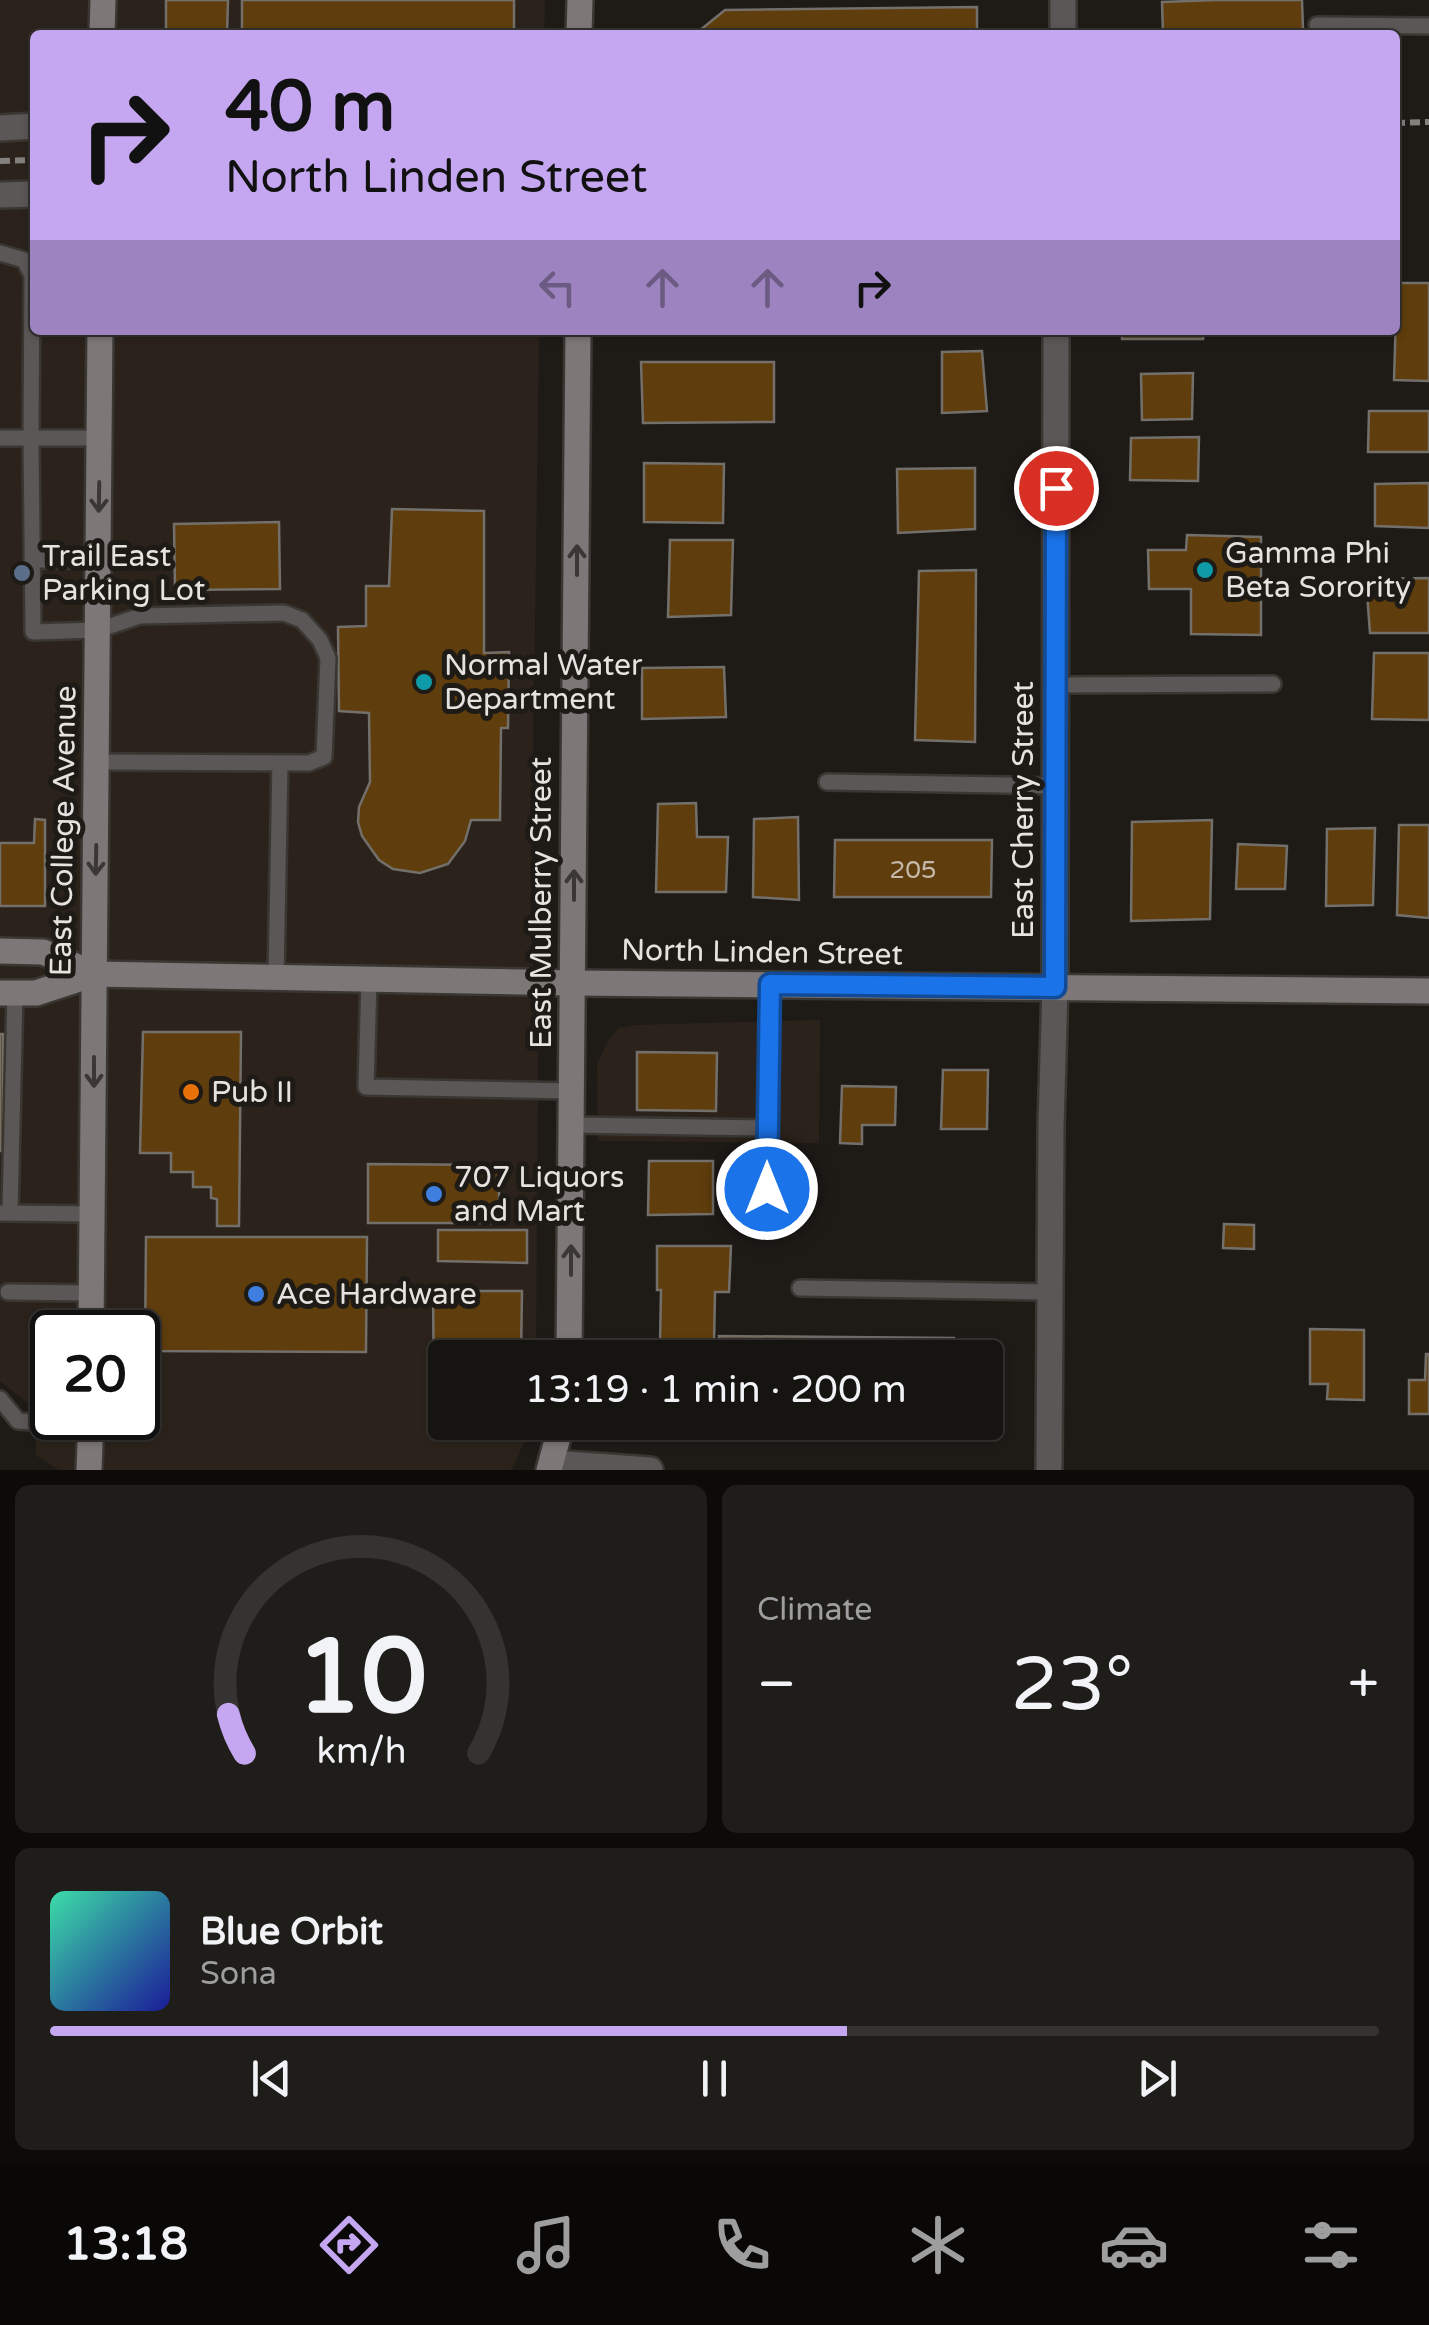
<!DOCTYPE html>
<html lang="en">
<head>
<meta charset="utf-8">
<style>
	body { margin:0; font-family:"Varela Round",sans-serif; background:#1f1d1a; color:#f1f3f6; height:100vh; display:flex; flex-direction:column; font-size:38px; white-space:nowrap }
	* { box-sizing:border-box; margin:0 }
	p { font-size:32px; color:#9e9e9f }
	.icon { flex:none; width:55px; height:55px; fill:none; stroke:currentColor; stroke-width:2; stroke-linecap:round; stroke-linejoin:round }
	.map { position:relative; height:1470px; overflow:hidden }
	.details { display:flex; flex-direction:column; gap:15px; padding:15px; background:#0c0b09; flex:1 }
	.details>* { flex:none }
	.top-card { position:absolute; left:30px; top:30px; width:1370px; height:305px; border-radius:10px; box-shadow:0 2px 8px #0004,0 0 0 2px #353331; background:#c5a6f0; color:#111; overflow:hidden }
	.speed { position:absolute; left:30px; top:1310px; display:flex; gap:20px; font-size:50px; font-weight:700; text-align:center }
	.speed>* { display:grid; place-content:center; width:130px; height:130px; border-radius:50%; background:#161411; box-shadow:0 2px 8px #0004,0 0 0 2px #353331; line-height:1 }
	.speed .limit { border:5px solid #111; border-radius:15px; background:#fff; color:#111 }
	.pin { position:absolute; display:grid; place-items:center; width:85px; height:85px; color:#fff; margin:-42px; border:5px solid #fff; border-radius:50%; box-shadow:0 2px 10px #0007 }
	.me { position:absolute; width:110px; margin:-55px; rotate:0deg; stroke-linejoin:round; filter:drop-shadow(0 0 8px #0008) }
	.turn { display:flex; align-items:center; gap:35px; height:210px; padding:0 30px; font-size:45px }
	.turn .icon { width:130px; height:130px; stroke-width:2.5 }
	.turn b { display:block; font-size:70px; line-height:85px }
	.lanes { display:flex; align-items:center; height:95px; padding:0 30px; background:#0003; justify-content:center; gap:50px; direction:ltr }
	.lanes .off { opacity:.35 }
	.big { font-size:75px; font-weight:600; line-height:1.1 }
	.details .tile { flex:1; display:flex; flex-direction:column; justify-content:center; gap:15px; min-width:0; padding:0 35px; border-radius:15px; background:#1f1d1a }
	.details .dial { align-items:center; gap:0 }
	.dial svg { height:260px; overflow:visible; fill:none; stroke:#353331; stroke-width:7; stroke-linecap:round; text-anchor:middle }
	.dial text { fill:#f1f3f6; stroke:none }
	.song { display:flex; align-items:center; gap:30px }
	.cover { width:120px; height:120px; border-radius:15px; background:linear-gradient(135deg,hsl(160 70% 55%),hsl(240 70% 35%)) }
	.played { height:10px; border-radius:5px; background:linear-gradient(90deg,#c5a6f0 60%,#353331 60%) }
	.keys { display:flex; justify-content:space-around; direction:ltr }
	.heat { display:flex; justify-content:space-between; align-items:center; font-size:55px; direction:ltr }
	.details .tiles { flex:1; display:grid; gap:15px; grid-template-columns:1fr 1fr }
	.tile:last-child { grid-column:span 2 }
	.trip { position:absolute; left:428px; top:1340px; width:575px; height:100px; border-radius:10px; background:#161411; box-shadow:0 2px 8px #0004,0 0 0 2px #353331; font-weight:600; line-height:100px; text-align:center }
	.tab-bar { display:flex; height:160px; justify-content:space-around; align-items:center; background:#090807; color:#9e9e9f }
	.tab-bar .icon { width:70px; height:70px }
	.tab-bar .current { color:#c5a6f0 }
	.tab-bar b { font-size:45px; color:#f1f3f6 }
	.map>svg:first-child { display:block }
</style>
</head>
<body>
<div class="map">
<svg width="1429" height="1470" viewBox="0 0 1429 1470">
	<rect width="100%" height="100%" fill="#1e1b17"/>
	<g fill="#2b231b" fill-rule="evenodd">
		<path d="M 0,0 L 545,0 L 544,35 L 35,35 L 35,330 L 539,330 L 531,919 L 538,1032 L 536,1357 L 445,1358 L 445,1422 L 533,1423 L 511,1470 L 59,1470 L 36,1455 L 34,1408 L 0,1381 ZM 52,1332 L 138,1332 L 138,1418 L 52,1418 Z"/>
		<path d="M 820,1020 L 819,1143 L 598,1141 L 597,1064 L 609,1039 L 619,1028 L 635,1025 Z"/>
	</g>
	<g fill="#5f3d0c" stroke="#736f6a" stroke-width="2.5">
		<path d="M 166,0 L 228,0 L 227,35 L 162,35 L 166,35 Z"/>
		<rect x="242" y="0" width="272" height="35"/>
		<path d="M 1216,0 L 1302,0 L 1303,29 L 1277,30 L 1277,35 L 1163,35 L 1162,2 Z"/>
		<path d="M 977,7 L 977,35 L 694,35 L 725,10 Z"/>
		<path d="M 1397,283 L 1429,283 L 1429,381 L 1394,380 Z"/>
		<path d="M 1122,330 L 1204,330 L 1203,339 L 1122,339 Z"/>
		<path d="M 982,351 L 987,411 L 942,413 L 942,352 Z"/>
		<path d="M 641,362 L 774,362 L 774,422 L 643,423 Z"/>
		<path d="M 1193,373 L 1192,419 L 1142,420 L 1141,374 Z"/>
		<path d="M 1369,411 L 1429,411 L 1429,452 L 1368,452 Z"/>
		<path d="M 1199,437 L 1198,481 L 1130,480 L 1131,438 Z"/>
		<path d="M 644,463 L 724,464 L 723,523 L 644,522 Z"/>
		<path d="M 975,468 L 975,529 L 898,533 L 897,469 Z"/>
		<path d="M 1429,483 L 1429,528 L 1375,526 L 1375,484 Z"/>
		<path d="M 392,509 L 484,511 L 484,653 L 509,652 L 508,728 L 501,728 L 500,820 L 471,820 L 465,841 L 448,864 L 420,873 L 393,869 L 379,860 L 362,836 L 358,822 L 359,807 L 370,782 L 369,713 L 339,711 L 338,627 L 366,626 L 366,586 L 389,586 Z"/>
		<path d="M 279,522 L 280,589 L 175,590 L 174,524 Z"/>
		<path d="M 1187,535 L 1261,537 L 1261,635 L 1191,634 L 1191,589 L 1149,589 L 1148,550 L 1186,550 Z"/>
		<path d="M 670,540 L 733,540 L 731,615 L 668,617 Z"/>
		<path d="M 976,570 L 975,742 L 915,740 L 919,571 Z"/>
		<path d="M 1429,578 L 1429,633 L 1370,633 L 1366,579 Z"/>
		<path d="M 1374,653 L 1429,653 L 1429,720 L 1372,719 Z"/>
		<path d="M 724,667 L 726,717 L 642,719 L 642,668 Z"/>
		<path d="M 696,803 L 697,837 L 728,837 L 726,892 L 656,892 L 658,804 Z"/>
		<path d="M 798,817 L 799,900 L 753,897 L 754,819 Z"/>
		<path d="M 35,819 L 45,820 L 45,906 L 0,906 L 0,843 L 34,843 Z"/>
		<path d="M 1212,820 L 1210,919 L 1131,921 L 1132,822 Z"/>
		<path d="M 1399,825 L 1429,825 L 1429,918 L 1397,915 Z"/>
		<path d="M 1375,828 L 1373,905 L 1326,906 L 1327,829 Z"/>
		<path d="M 835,840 L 992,840 L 991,897 L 834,897 Z"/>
		<path d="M 1238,844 L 1287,846 L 1285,889 L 1236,889 Z"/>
		<path d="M 143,1032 L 241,1032 L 239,1226 L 217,1226 L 217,1199 L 211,1198 L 211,1187 L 193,1187 L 193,1172 L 171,1172 L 171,1153 L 140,1153 Z"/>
		<rect x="0" y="1034" width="3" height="117"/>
		<path d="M 637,1052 L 717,1053 L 716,1111 L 637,1110 Z"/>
		<path d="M 943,1070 L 988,1070 L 987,1129 L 941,1129 Z"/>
		<path d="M 842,1086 L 896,1087 L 895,1125 L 862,1125 L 862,1144 L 840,1143 Z"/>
		<path d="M 649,1161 L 713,1161 L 713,1214 L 648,1215 Z"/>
		<path d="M 368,1164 L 499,1165 L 499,1223 L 368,1223 Z"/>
		<path d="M 1224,1224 L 1254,1225 L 1254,1249 L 1223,1248 Z"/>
		<path d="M 438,1230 L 527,1230 L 527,1263 L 438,1261 Z"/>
		<path d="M 146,1237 L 367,1237 L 366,1352 L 145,1351 Z"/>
		<path d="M 657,1246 L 731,1246 L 729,1292 L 715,1292 L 714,1345 L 720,1345 L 719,1336 L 954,1338 L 954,1358 L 656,1358 L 656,1342 L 660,1343 L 661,1290 L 657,1290 Z"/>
		<path d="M 433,1291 L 522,1291 L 521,1358 L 445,1358 L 445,1400 L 434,1400 Z"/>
		<path d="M 1310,1329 L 1364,1330 L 1364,1400 L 1327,1399 L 1328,1384 L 1310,1384 Z"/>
		<path d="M 1426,1354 L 1429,1354 L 1429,1414 L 1409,1414 L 1409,1380 L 1425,1380 Z"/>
	</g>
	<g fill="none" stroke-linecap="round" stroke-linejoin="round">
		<g stroke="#3a3733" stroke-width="20">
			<g id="lane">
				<path d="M 1317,25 L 1429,26"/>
				<path d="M 0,253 L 24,260 L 32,275 L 31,438 L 99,438"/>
				<path d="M 0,438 L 31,438 L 33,632 L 98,630 L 140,616 L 284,613 L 302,620 L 320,640 L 328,658 L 324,757 L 309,763 L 97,762"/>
				<path d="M 32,560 L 98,560"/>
				<path d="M 1055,685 L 1273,684"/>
				<path d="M 827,782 L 1055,786"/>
				<path d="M 276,977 L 280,763"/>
				<path d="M 369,979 L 366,1087 L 572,1091"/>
				<path d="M 572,1125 L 768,1128"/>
				<path d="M 1,1213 L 92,1214"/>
				<path d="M 10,1213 L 15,993"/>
				<path d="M 767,1220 L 769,985"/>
				<path d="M 800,1288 L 1050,1292"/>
				<path d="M 8,1292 L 91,1293"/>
				<path d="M 0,1399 L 18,1421 L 90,1426"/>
			</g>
		</g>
		<g stroke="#3a3733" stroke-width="30">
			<g id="street">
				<path d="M 1063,35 L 1063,0"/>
				<path d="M 0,128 L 35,126"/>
				<path d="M 0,195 L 35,194"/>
				<path d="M 552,1463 L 650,1470"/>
				<path d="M 1049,1470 L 1051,1127 L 1055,987 L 1056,330"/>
			</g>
		</g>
		<g stroke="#3a3733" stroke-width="30">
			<g id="secondary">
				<path d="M 102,35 L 103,0"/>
				<path d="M 579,35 L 580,0"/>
				<path d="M 0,951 L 43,952 L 94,974"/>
				<path d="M 0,993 L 36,993 L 94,974 L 573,983 L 1429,991"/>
				<path d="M 91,1332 L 100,330"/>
				<path d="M 569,1358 L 578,330"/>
				<path d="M 89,1470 L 91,1418"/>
				<path d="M 549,1470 L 562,1422"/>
			</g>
		</g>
		<g stroke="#83807d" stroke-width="6" stroke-dasharray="10 5" stroke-linecap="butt">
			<path d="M 1395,123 L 1429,122"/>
			<path d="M 0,161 L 35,160"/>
		</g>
		<use href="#lane" stroke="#5a5756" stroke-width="15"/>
		<use href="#street" stroke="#5a5756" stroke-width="25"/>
		<use href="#secondary" stroke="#7d7877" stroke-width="25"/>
	</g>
	<defs><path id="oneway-shaft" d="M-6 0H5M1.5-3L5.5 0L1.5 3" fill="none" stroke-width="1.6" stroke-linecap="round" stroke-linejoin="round" transform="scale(2.5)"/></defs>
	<g stroke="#3a3734">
		<use href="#oneway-shaft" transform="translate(99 497) rotate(91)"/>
		<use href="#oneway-shaft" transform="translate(577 560) rotate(-90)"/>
		<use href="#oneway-shaft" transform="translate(96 860) rotate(91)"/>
		<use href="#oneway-shaft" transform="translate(574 885) rotate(-90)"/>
		<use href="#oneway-shaft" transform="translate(94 1072) rotate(90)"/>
		<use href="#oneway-shaft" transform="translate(571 1260) rotate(-90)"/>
	</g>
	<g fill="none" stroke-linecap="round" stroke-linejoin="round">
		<g stroke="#114b97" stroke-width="25">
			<path id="route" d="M 767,1189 L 770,984 L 1055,987 L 1056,488"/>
		</g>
		<use href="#route" stroke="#1a73e8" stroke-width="18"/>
	</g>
	<g fill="#0f9aa8" stroke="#1e1b17" stroke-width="4">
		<circle cx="1205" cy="570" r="10"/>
		<circle cx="424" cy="682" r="10"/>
	</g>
	<circle fill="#5c6f8a" stroke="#1e1b17" stroke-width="4" cx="22" cy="573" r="10"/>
	<circle fill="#e8710a" stroke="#1e1b17" stroke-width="4" cx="191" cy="1092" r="10"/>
	<g fill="#3f7fe0" stroke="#1e1b17" stroke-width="4">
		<circle cx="434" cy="1194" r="10"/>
		<circle cx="256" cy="1294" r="10"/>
	</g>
	<g text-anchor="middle" stroke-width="10" stroke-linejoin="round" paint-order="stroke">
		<g font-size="25" fill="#c4b9ab">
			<text x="913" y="878">205</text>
		</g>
		<g font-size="30" fill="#e5e2e0" stroke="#1e1b17" text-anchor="start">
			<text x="1225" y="563">Gamma Phi<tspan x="1225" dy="34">Beta Sorority</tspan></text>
			<text x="42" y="566">Trail East<tspan x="42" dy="34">Parking Lot</tspan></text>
			<text x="444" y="675">Normal Water<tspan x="444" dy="34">Department</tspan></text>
			<text x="211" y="1102">Pub II</text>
			<text x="454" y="1187">707 Liquors<tspan x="454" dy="34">and Mart</tspan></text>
			<text x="276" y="1304">Ace Hardware</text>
		</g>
		<g font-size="30" fill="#e5e2e0" stroke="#1e1b17">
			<text transform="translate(1023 810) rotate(-90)" y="10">East Cherry Street</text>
			<text transform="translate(63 831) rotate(-89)" y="10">East College Avenue</text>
			<text transform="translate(541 903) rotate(-90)" y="10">East Mulberry Street</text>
			<text transform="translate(762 952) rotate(1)" y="10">North Linden Street</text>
		</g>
	</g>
</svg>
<div class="speed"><div class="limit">20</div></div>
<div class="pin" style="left:1056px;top:488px;background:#d93025"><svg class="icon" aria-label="arrive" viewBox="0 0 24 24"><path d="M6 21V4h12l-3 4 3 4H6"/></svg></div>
<svg class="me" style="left:767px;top:1189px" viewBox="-20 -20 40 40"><circle r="17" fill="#1a73e8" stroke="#fff" stroke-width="3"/><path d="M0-11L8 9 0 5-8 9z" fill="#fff"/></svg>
<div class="trip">13:19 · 1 min · 200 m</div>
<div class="top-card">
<div class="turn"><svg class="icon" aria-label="right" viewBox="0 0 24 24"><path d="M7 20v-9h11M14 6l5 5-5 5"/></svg><div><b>40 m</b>North Linden Street</div></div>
<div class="lanes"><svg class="icon off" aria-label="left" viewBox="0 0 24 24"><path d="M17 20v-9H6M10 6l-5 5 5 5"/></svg><svg class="icon off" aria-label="ahead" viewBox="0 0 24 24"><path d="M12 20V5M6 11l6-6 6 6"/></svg><svg class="icon off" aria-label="ahead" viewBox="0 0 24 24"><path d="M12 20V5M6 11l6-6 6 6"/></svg><svg class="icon" aria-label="right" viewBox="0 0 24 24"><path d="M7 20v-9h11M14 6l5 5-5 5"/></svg></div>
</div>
</div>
<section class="details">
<div class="tiles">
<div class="tile dial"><svg viewBox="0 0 100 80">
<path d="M14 69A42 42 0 1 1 86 69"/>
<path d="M14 69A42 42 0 0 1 9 57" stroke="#c5a6f0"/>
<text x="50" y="56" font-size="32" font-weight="700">10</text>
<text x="50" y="72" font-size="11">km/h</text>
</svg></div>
<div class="tile"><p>Climate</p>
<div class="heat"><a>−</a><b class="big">23°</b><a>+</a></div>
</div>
<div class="tile">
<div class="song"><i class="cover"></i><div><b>Blue Orbit</b><p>Sona</p></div></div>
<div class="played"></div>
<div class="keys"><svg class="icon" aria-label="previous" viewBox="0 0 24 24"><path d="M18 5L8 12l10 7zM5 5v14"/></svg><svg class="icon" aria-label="pause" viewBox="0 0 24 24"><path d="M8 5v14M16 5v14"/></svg><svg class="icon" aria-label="next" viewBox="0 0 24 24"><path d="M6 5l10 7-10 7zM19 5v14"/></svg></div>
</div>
</div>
</section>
<nav class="tab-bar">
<b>13:18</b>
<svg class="icon current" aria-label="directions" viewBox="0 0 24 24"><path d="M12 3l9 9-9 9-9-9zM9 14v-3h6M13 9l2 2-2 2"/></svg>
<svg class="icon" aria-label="music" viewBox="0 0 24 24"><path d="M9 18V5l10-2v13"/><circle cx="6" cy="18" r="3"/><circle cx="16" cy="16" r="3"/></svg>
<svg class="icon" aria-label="phone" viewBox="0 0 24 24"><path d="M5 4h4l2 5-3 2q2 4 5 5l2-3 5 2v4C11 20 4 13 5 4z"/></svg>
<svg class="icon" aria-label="climate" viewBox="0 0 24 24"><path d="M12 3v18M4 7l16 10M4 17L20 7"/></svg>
<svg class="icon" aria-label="car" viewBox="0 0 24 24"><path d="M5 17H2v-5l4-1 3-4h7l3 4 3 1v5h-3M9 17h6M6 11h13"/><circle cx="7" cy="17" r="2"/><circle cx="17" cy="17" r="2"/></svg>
<svg class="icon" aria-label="filters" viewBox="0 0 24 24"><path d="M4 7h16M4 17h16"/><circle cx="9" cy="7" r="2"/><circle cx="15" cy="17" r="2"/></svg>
</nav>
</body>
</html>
